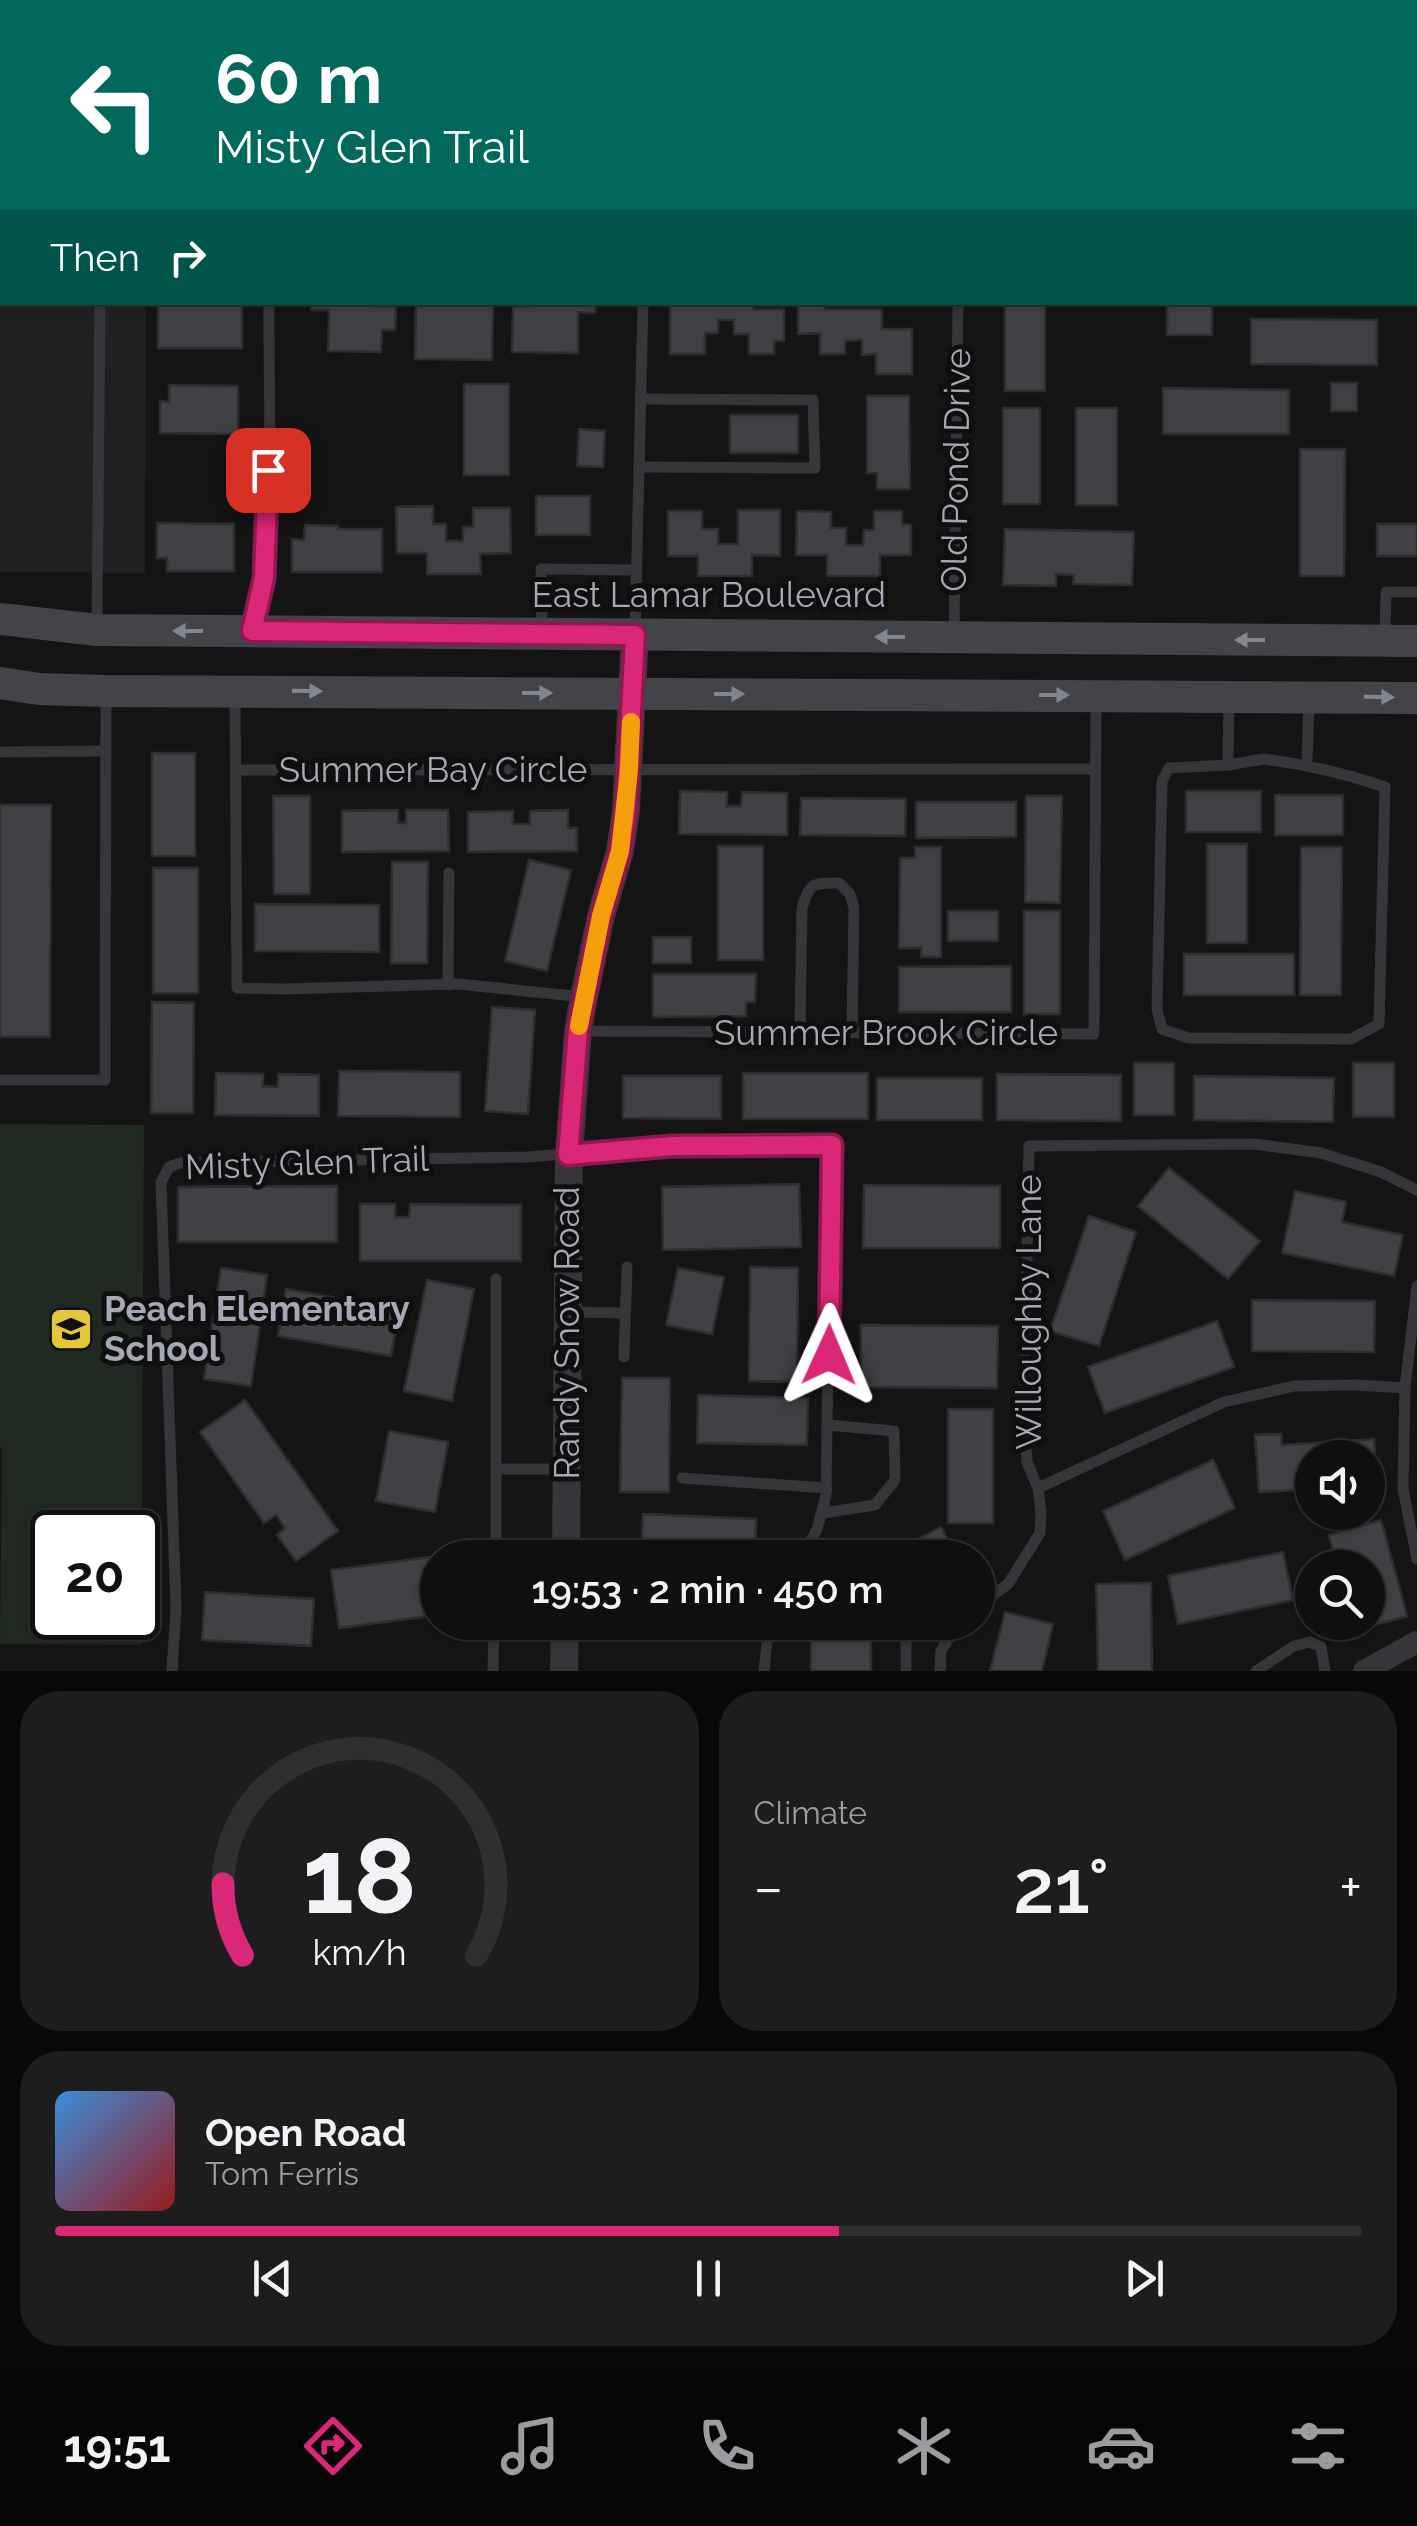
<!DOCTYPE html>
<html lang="en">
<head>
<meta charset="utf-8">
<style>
	body { margin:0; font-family:Raleway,sans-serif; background:#1d1d1e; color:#f1f3f6; height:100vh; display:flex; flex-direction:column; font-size:38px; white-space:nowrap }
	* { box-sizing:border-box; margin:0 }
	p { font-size:32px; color:#9b9c9f }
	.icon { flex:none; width:55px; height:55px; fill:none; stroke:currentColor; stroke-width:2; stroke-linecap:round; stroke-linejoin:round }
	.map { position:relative; height:1671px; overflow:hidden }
	.panel { display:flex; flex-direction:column; gap:20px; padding:20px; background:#080809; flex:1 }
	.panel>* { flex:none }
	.guide { position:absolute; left:0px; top:0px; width:1418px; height:305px; box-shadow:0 2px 8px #0004,0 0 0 2px #2f2f30; background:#00695c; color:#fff; overflow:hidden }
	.controls { position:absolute; left:1295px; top:1440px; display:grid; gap:20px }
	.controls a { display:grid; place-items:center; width:90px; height:90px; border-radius:50%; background:#0f0f10; box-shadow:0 2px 8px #0004,0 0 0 2px #2f2f30; font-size:50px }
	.speed { position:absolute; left:30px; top:1510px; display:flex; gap:20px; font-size:50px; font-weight:700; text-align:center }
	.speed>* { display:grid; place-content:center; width:130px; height:130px; border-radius:50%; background:#0f0f10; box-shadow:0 2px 8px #0004,0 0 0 2px #2f2f30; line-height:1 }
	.speed .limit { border:5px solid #111; border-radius:15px; background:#fff; color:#111 }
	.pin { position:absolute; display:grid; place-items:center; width:85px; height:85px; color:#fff; margin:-42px; border-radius:20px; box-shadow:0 5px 15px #0006 }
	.me { position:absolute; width:110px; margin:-55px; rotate:1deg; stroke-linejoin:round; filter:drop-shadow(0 0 8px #0008) }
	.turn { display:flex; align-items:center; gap:35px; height:210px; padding:0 50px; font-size:45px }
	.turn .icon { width:130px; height:130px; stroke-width:2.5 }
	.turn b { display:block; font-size:70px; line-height:85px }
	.then { display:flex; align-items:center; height:95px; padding:0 50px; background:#0003; gap:20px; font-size:38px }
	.big { font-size:75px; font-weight:600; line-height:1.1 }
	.panel .widget { flex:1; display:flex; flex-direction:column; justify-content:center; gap:15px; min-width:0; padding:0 35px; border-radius:40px; background:#1d1d1e }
	.panel .dial { align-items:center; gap:0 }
	.dial svg { height:260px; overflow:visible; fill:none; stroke:#2f2f30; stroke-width:7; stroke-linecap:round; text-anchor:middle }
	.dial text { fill:#f1f3f6; stroke:none }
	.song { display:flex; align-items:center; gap:30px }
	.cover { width:120px; height:120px; border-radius:15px; background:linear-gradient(135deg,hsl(210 70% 55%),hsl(0 70% 35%)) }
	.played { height:10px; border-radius:5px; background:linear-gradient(90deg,#db2777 60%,#2f2f30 60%) }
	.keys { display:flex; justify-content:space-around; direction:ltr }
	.heat { display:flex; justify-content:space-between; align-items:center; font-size:55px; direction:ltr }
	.panel .tiles { flex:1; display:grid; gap:20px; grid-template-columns:1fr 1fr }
	.widget:last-child { grid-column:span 2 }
	.trip { position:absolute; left:420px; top:1540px; width:575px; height:100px; border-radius:50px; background:#0f0f10; box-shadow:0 2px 8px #0004,0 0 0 2px #2f2f30; font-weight:600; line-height:100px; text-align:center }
	.dock { display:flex; height:160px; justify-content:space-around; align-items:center; background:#060606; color:#9b9c9f }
	.dock .icon { width:70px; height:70px }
	.dock .active { color:#db2777 }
	.dock b { font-size:45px; color:#f1f3f6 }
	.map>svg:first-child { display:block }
</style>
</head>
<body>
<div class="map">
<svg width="1417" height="1671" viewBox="0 0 1417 1671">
	<rect width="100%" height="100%" fill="#141415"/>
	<path fill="#202022" d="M 0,0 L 146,0 L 146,2 L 2,2 L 2,302 L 146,303 L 145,573 L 0,572 Z"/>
	<path fill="#202822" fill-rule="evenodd" d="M 0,1124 L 144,1125 L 141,1645 L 0,1644 L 2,1448 L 0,1447 ZM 52,1532 L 138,1532 L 138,1618 L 52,1618 Z"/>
	<g fill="#404145" stroke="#2e2e31" stroke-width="2.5">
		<rect x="158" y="302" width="84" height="46"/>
		<path d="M 312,302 L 376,302 L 376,306 L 396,306 L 395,330 L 382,330 L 381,352 L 328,351 L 329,310 L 311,310 Z"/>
		<path d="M 416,302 L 493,302 L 492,360 L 415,359 Z"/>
		<path d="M 530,302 L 596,302 L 595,313 L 578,312 L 578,353 L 512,352 L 513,306 L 529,306 Z"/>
		<path d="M 670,302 L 754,302 L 754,309 L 784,309 L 784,341 L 774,341 L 774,354 L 749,354 L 749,334 L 734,334 L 734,320 L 718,320 L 718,333 L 705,333 L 705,354 L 670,354 Z"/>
		<path d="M 798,302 L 825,302 L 825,309 L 882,309 L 882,329 L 912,329 L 912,374 L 876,374 L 876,354 L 862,355 L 862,340 L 845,341 L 845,354 L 820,354 L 820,333 L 798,334 Z"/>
		<rect x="1005" y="302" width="40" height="89"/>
		<rect x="1167" y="302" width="45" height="33"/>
		<path d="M 1251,319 L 1377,320 L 1377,365 L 1251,364 Z"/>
		<rect x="1331" y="383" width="26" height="28"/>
		<rect x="464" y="384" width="45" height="91"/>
		<path d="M 169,385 L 238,386 L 238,434 L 160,433 L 160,401 L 169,402 Z"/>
		<path d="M 1163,388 L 1289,390 L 1289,434 L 1163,434 Z"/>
		<path d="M 867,396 L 909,396 L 910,489 L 877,489 L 877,473 L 867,473 Z"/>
		<rect x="1003" y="408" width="37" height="96"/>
		<rect x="1076" y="408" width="41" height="97"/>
		<rect x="730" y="415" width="68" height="38"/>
		<path d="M 579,429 L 605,431 L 603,467 L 577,466 Z"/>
		<path d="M 1300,449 L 1345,449 L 1344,576 L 1300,576 Z"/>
		<rect x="536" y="496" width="54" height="39"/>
		<path d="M 433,506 L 433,524 L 446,524 L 446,541 L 463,541 L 463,527 L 473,527 L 473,508 L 510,508 L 511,553 L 480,554 L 481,574 L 427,574 L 427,553 L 397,553 L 396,507 Z"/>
		<path d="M 738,510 L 780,510 L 780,556 L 752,555 L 752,576 L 698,576 L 698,556 L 668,556 L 668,511 L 702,511 L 702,529 L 718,529 L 718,544 L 738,544 Z"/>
		<path d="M 797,511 L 831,512 L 831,528 L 846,528 L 846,545 L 863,545 L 864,530 L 874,530 L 874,511 L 902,511 L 902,524 L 911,525 L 911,555 L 880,555 L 880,576 L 827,576 L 827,555 L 796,555 Z"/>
		<path d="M 157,523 L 234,524 L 234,571 L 167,571 L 167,558 L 157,558 Z"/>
		<rect x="1377" y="524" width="40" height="32"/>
		<path d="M 305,525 L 338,526 L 338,529 L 382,529 L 382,572 L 292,572 L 292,539 L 304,540 Z"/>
		<path d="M 1005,529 L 1134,532 L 1132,585 L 1073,584 L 1074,575 L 1056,574 L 1056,586 L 1003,585 Z"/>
		<rect x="152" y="753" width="43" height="103"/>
		<path d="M 680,791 L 727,792 L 727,806 L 741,806 L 742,792 L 787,793 L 787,835 L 679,834 Z"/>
		<rect x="1186" y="791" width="75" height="41"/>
		<rect x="1275" y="795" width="68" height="40"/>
		<path d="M 273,796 L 310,796 L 310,894 L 274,894 Z"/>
		<path d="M 1026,796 L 1062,796 L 1060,903 L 1025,902 Z"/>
		<path d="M 801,798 L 906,799 L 905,836 L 800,835 Z"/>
		<path d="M 916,802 L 1016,802 L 1016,837 L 916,838 Z"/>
		<path d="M 0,805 L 51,805 L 50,1037 L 0,1037 Z"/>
		<path d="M 398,810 L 398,823 L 406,823 L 406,810 L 448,810 L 449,851 L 342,852 L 342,811 Z"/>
		<path d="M 568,810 L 568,828 L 577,828 L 577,851 L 468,852 L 468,812 L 513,811 L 513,824 L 530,824 L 530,811 Z"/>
		<rect x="1207" y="844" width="40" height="99"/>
		<rect x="718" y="846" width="45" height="114"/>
		<path d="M 915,847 L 941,847 L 941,957 L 921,957 L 921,948 L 899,948 L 900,858 L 915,858 Z"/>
		<path d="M 1301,847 L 1342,847 L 1341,995 L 1300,995 Z"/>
		<path d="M 529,860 L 571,870 L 547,971 L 505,961 Z"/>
		<path d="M 392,862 L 428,862 L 427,963 L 391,963 Z"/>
		<rect x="153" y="868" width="45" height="125"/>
		<path d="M 255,904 L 379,905 L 379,952 L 255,951 Z"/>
		<rect x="948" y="911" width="50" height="30"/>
		<rect x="1024" y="911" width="36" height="103"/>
		<rect x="653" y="937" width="38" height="26"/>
		<rect x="1184" y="954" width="110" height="41"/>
		<path d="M 1011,966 L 1011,1012 L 899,1012 L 899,967 Z"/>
		<path d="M 653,974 L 756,974 L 755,1002 L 746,1002 L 746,1016 L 653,1017 Z"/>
		<path d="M 152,1002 L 194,1003 L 193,1113 L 151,1113 Z"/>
		<path d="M 492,1007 L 535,1010 L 528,1114 L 485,1111 Z"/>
		<rect x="1134" y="1063" width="40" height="52"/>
		<rect x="1353" y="1063" width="41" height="54"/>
		<path d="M 339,1071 L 460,1072 L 460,1117 L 338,1116 Z"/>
		<path d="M 216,1073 L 263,1074 L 263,1086 L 278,1087 L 278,1074 L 319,1075 L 319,1116 L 215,1115 Z"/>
		<rect x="743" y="1073" width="125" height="46"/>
		<path d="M 997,1074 L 1121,1075 L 1121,1121 L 997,1120 Z"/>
		<path d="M 623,1076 L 721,1076 L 721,1119 L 623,1118 Z"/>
		<path d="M 1194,1076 L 1334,1078 L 1333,1122 L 1194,1120 Z"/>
		<rect x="877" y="1078" width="105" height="42"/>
		<path d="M 1169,1168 L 1260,1241 L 1228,1279 L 1138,1206 Z"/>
		<path d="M 799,1184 L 801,1247 L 663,1250 L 662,1187 Z"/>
		<path d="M 864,1185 L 1000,1186 L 1000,1248 L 863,1248 Z"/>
		<path d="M 337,1186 L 337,1242 L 178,1242 L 178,1187 Z"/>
		<path d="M 1295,1191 L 1346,1202 L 1342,1222 L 1403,1235 L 1394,1276 L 1282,1253 Z"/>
		<path d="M 360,1204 L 395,1204 L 395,1217 L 409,1217 L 410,1204 L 521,1205 L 521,1261 L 360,1261 Z"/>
		<path d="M 1089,1216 L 1136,1232 L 1099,1346 L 1050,1331 Z"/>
		<path d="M 750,1267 L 798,1268 L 797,1382 L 749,1381 Z"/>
		<path d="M 221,1268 L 267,1275 L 251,1386 L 204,1379 Z"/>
		<path d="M 678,1268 L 724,1277 L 712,1334 L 666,1325 Z"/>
		<path d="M 427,1280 L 474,1289 L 452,1401 L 404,1391 Z"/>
		<path d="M 286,1289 L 399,1309 L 391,1356 L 278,1336 Z"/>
		<path d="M 1252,1300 L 1375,1301 L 1374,1352 L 1252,1351 Z"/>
		<path d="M 1217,1321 L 1234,1367 L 1105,1413 L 1088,1367 Z"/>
		<path d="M 861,1325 L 998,1326 L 997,1388 L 861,1387 Z"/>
		<path d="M 622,1378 L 670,1378 L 669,1492 L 620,1492 Z"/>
		<path d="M 698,1395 L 808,1398 L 807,1445 L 697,1443 Z"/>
		<path d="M 245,1400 L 338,1531 L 296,1561 L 277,1535 L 285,1528 L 276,1515 L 264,1523 L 200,1432 Z"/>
		<rect x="948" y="1409" width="45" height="114"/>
		<path d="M 389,1431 L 448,1442 L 435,1512 L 376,1501 Z"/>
		<path d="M 1281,1434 L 1282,1445 L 1374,1439 L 1377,1484 L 1368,1485 L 1368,1458 L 1312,1458 L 1312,1489 L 1259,1492 L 1255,1435 Z"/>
		<path d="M 1213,1460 L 1235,1508 L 1125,1560 L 1103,1511 Z"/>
		<path d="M 643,1514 L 756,1519 L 755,1558 L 641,1558 Z"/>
		<path d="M 1381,1520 L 1407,1616 L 1345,1633 L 1342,1622 L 1368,1622 L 1368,1568 L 1338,1568 L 1329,1535 Z"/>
		<path d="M 941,1527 L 957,1558 L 882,1558 Z"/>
		<path d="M 468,1552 L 469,1558 L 438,1558 L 438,1615 L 339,1628 L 331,1570 Z"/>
		<path d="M 1283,1552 L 1293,1600 L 1178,1624 L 1168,1576 Z"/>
		<path d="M 1151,1583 L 1152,1671 L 1098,1671 L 1096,1584 Z"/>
		<path d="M 205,1592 L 314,1599 L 311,1646 L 202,1640 Z"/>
		<path d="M 1005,1612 L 1053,1624 L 1042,1671 L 990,1671 Z"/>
		<rect x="623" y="1622" width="112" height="13"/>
		<path d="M 811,1631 L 871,1632 L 871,1671 L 811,1671 Z"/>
	</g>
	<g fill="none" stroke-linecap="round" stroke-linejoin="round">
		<g stroke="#35353a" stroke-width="11">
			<path d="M 290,0 L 290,2"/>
			<path d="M 743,2 L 744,0"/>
			<path d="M 962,2 L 962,0"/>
			<path d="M 0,219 L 2,219"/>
			<path d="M 639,467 L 815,468 L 813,400 L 641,399"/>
			<path d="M 97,626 L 100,302"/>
			<path d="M 253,627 C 277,522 268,410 269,302"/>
			<path d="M 542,630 L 541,569 L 637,570"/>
			<path d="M 635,633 L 643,302"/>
			<path d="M 954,633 L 958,302"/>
			<path d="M 1385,637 L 1386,592 L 1417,592"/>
			<path d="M 235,695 L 237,988 L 284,989 L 458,984 L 584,997"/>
			<path d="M 0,752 L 106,751"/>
			<path d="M 1263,759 C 1306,764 1344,773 1385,787 L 1379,1024 L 1351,1039 L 1188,1038 L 1162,1029 L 1157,1009 L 1162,781 L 1169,768 L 1228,765 Z"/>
			<path d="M 1307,764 L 1309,698"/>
			<path d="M 1228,765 L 1229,699"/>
			<path d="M 236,770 L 1095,769"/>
			<path d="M 448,985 L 449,873"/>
			<path d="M 578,1031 L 1094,1034 L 1096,699"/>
			<path d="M 800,1032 L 802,908 C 810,882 813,883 839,883 L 850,894 L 854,908 L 852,1032"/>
			<path d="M 0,1080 L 105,1080 L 106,695"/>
			<path d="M 496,1279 L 496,1469 L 566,1469"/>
			<path d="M 1417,1286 L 1405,1388 L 1403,1489 L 1417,1559"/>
			<path d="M 570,1312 L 625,1313"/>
			<path d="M 624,1357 L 627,1267"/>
			<path d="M 682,1478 L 827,1488"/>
			<path d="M 1038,1488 L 1224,1402 L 1294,1386 L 1356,1385 L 1405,1388"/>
			<path d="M 823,1513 L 875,1505 L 895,1480 L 894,1431 L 828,1425"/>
			<path d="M 496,1558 L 496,1469"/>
			<path d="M 978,1606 L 1008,1584 L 1040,1533 L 1041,1513 L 1038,1488 L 1027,1462 L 1024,1415 L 1029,1146 L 1254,1144 L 1321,1153 L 1381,1172 L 1417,1190"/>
			<path d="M 906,1634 L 906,1671"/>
			<path d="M 172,1671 L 176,1608 L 161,1182 L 169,1167 L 180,1163 L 527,1157 L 671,1146 L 831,1145 L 826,1496 L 817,1529 L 802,1558"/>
			<path d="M 493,1671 L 494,1622"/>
			<path d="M 764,1671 L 769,1622"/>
			<path d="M 940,1671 L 941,1651 L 959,1622"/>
			<path d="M 1256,1671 L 1294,1646 L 1310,1642 L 1321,1647 L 1325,1671"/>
		</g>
		<path stroke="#35353a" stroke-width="22" d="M 1364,1671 L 1417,1642"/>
		<g stroke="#35353a" stroke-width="28">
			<path d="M 566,1558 L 569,1155 L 578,1031 L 584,997 L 601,916 L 620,851 L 626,810 L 635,635"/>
			<path d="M 564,1671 L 565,1622"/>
		</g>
		<g stroke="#43444a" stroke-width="32">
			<path d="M 0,619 L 97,630 L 1417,641"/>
			<path d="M 0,683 L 39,689 L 106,691 L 1417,698"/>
		</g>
	</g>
	<defs><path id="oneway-solid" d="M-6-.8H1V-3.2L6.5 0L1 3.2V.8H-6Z" transform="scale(2.5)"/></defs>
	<g fill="#838690">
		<use href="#oneway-solid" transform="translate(188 631) rotate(-180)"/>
		<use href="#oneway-solid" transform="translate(890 637) rotate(-180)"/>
		<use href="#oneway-solid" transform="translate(1250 640) rotate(-180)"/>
		<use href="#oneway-solid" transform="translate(307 691) rotate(1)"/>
		<use href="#oneway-solid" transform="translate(537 693)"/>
		<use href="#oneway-solid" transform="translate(729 694)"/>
		<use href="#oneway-solid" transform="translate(1054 695)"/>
		<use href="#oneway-solid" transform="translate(1379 697) rotate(1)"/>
	</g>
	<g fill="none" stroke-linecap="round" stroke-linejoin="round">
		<g stroke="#8e194d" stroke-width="25">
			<path id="route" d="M 268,470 L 264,578 L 252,631 L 635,635 L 626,810 L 620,851 L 601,916 L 578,1030 L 568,1155 L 672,1146 L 832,1145 L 829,1355"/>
		</g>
		<use href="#route" stroke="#db2777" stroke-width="18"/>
		<path stroke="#f59e0b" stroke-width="18" d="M 579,1026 L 601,916 L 620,851 L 629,770 L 631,722"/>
	</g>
	<defs>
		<g id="school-square" transform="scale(2.25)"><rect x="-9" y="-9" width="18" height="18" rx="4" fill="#e6c53b" stroke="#0f0f10"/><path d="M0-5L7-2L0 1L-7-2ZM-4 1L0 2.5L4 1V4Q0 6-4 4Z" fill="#111"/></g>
	</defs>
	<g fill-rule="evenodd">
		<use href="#school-square" x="71" y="1329"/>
	</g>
	<g text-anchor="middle" stroke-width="10" stroke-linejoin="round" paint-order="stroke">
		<g font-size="35" fill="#a6a9b5" stroke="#0f0f10">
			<text transform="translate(956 470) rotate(-89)" y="12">Old Pond Drive</text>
			<text x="709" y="607">East Lamar Boulevard</text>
			<text x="433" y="782">Summer Bay Circle</text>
			<text x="886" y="1045">Summer Brook Circle</text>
			<text transform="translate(307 1163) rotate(-2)" y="12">Misty Glen Trail</text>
			<text transform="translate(1029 1312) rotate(-90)" y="12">Willoughby Lane</text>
			<text transform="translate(567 1333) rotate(-90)" y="12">Randy Snow Road</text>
		</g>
		<g font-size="35" font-weight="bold" fill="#a6a9b5" stroke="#0f0f10" text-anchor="start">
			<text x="104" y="1321">Peach Elementary<tspan x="104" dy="40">School</tspan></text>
		</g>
	</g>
</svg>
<div class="controls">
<a><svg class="icon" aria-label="sound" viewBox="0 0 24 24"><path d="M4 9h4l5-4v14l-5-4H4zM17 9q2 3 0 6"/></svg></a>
<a><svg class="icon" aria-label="search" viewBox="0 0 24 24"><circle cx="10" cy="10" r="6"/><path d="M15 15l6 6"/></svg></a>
</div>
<div class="speed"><div class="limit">20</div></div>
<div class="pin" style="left:268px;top:470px;background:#d93025"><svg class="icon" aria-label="arrive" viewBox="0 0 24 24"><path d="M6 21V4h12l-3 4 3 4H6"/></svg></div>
<svg class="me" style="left:829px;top:1355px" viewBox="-20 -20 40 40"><path d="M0-17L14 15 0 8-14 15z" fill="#db2777" stroke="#fff" stroke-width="4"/></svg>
<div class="trip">19:53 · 2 min · 450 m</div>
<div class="guide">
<div class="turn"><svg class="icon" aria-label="left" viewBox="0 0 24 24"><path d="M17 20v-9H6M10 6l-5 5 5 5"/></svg><div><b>60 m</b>Misty Glen Trail</div></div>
<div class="then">Then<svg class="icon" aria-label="right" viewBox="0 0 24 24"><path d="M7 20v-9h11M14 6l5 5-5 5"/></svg></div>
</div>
</div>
<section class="panel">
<div class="tiles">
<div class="widget dial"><svg viewBox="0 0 100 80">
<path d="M14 69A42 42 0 1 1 86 69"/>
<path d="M14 69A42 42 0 0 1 8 47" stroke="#db2777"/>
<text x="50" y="56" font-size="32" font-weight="700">18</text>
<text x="50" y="72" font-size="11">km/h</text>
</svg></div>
<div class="widget"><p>Climate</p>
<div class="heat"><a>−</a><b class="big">21°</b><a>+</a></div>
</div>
<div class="widget">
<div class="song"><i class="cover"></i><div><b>Open Road</b><p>Tom Ferris</p></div></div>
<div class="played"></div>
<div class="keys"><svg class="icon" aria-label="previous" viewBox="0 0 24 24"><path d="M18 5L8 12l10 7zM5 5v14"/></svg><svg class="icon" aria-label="pause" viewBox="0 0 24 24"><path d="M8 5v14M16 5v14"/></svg><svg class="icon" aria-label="next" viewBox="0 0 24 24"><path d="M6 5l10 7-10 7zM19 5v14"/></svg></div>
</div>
</div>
</section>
<nav class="dock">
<b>19:51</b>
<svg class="icon active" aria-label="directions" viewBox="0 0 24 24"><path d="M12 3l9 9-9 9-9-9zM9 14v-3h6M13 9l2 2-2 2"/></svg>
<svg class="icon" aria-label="music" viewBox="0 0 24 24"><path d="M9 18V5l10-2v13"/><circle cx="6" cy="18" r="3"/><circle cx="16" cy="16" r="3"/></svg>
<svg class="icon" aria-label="phone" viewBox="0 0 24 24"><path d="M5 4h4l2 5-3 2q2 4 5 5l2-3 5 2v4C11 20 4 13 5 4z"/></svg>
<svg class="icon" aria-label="climate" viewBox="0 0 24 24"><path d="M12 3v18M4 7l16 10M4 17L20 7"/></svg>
<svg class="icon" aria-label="car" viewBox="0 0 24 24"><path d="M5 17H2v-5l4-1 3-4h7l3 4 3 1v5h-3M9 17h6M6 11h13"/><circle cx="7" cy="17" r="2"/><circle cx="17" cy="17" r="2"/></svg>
<svg class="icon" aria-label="filters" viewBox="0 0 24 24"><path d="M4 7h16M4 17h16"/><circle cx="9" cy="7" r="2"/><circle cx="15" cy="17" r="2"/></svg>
</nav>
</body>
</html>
